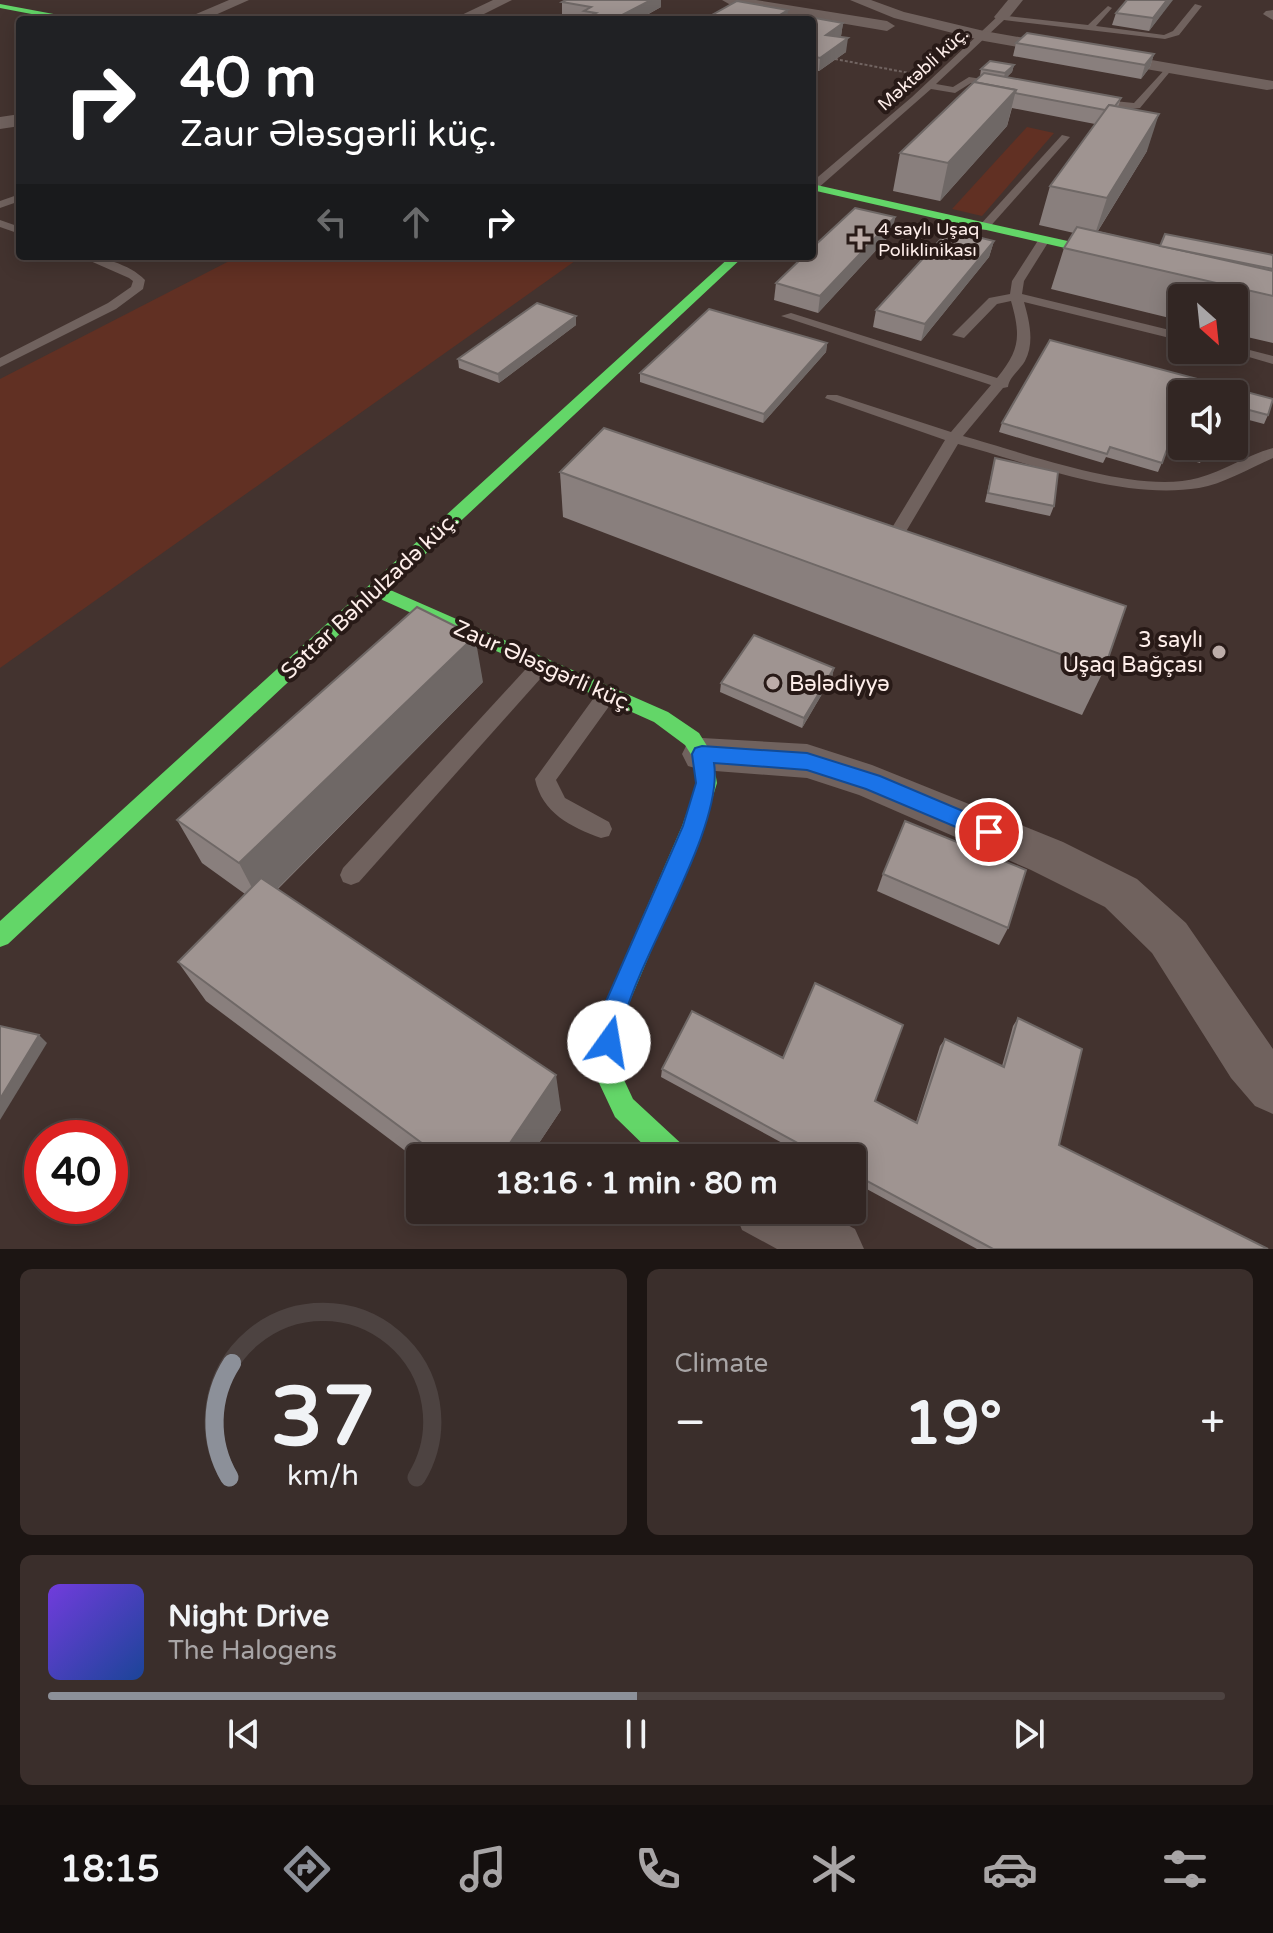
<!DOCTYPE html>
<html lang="en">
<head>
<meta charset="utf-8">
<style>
	body { margin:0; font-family:"Varela Round",sans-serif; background:#3a2e2b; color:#f1f3f6; height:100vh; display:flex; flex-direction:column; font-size:30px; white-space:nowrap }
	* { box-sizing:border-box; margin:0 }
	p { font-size:26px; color:#a8a5a6 }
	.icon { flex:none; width:44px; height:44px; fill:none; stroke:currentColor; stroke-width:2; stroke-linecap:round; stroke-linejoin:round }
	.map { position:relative; height:1249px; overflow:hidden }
	.drawer { display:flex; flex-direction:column; gap:20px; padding:20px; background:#1c1513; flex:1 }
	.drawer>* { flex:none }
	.banner { position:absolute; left:16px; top:16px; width:800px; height:244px; border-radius:8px; box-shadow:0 4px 20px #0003,0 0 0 2px #4d4341; background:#202124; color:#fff; overflow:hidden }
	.needle { width:52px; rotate:153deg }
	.tools { position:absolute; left:1168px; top:284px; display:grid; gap:16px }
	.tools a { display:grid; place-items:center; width:80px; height:80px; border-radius:8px; background:#322623; box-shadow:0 4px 20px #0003,0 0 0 2px #4d4341; font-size:40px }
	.speed { position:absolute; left:24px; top:1120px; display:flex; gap:16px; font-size:40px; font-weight:700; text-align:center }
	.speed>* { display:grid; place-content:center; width:104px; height:104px; border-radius:50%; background:#322623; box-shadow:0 4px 20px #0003,0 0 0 2px #4d4341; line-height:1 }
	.speed .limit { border:12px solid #d22; background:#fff; color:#111 }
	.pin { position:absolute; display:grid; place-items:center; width:68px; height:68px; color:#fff; margin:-34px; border:4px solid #fff; border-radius:50%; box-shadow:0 2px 8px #0007 }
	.me { position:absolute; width:88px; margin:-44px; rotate:13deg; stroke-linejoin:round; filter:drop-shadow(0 0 6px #0008) }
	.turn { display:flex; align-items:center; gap:28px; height:168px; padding:0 32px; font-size:36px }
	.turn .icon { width:104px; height:104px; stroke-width:2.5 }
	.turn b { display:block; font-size:56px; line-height:68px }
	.lanes { display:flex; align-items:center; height:76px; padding:0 32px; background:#0003; justify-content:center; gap:40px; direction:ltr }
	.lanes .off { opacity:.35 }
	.big { font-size:60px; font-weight:800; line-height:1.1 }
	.drawer .card { flex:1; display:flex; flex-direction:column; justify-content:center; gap:12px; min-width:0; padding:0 28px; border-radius:12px; background:#3a2e2b }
	.drawer .dial { align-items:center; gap:0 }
	.dial svg { height:208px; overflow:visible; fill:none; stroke:#4d4341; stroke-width:7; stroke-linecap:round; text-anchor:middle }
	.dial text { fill:#f1f3f6; stroke:none }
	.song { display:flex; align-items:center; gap:24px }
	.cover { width:96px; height:96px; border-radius:12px; background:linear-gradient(135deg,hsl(260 70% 55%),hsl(220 70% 35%)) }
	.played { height:8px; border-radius:4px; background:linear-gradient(90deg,#8c9099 50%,#4d4341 50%) }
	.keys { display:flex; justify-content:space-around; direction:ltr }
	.heat { display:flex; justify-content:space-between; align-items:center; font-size:44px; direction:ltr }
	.drawer .tiles { flex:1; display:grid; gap:20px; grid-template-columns:1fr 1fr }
	.card:last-child { grid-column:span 2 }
	.trip { position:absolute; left:406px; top:1144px; width:460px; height:80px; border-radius:8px; background:#322623; box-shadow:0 4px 20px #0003,0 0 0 2px #4d4341; font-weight:800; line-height:80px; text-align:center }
	.tabs { display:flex; height:128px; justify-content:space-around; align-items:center; background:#140f0e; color:#a8a5a6 }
	.tabs .icon { width:56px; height:56px }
	.tabs .selected { color:#8c9099 }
	.tabs b { font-size:36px; color:#f1f3f6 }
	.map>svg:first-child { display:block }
</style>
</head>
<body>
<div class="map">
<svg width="1273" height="1249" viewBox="0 0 1273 1249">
	<rect width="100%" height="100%" fill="#43332f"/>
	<g fill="#613023">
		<path d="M 1027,127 L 1054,133 L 982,216 L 952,209 Z"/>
		<path d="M 239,256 L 582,256 L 0,668 L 0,379 Z"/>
	</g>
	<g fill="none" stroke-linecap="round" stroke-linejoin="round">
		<path stroke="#716461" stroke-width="2" stroke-dasharray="3 2" stroke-linecap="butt" d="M 835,59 L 909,73"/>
		<g fill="#70625e" fill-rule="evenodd">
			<path d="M 1195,4 L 1202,6 L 1179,35 L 1165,39 L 1004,20 L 936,84 L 953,87 L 969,77 L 1001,82 L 1001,86 L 971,83 L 955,93 L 931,89 L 817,189 L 812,190 L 812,182 L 912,97 L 999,15 L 1088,25 L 1108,6 L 1112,8 L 1096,26 L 1164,35 L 1173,31 Z"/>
			<path d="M 471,13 L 498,18 L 499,20 L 468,17 Z"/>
			<path d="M 1169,65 L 1173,68 L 1140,108 L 1122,110 L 1089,102 L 1094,99 L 1134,103 Z"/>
			<path d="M 1062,135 L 1070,137 L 987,230 L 979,230 L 979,226 Z"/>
			<path d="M 20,194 L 20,201 L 0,208 L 0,201 Z"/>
			<path d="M 0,220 L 20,227 L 20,234 L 0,227 Z"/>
			<path d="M 1043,238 L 1049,241 L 1024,281 L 1022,294 L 1182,333 L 1182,341 L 1024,302 C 1029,320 1035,342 1025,361 C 1020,370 1009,377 1008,387 L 1003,388 L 963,436 C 1025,453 1137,495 1198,478 C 1224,471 1247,455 1273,448 L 1273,458 C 1250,468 1223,484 1199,488 C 1121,500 1033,464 958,444 L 898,545 L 886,545 L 884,541 L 945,440 L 825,398 L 827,395 L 837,395 L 951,432 L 991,385 L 781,316 L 791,313 L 997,378 C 1020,350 1021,336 1011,301 L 997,304 L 964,338 L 952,335 L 989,298 L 1010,294 L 1012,281 L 1039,239 Z"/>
			<path d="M 79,256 C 100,256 130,264 145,280 L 143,289 L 116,309 L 0,367 L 0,358 L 108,303 L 131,287 L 133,281 L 129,278 Z"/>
			<path d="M 1234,346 L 1273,356 L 1273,364 L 1225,350 L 1234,350 Z"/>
			<path d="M 542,657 L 549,659 L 551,664 L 549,669 L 359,882 L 351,885 L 343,882 L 340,875 L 343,868 L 535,659 Z"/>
			<path d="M 608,686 L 615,688 L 618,693 L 615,698 L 556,780 L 565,798 L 609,822 L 612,829 L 609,836 L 601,838 C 571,827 542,813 535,779 L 601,688 Z"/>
		</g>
		<g fill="#70625e" fill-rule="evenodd">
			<path d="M 229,0 L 249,0 L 204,20 L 182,20 Z"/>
			<path d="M 493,0 L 512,0 L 472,20 L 451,20 Z"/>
			<path d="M 722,0 L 756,0 L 887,21 L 895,26 L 887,31 L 729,4 Z"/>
			<path d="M 850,0 L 871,0 L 904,12 L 984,31 L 1267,80 L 1273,81 L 1273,89 L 1267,90 L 984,41 L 894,18 Z"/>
			<path d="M 1008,0 L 1023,0 L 1007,20 L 997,20 L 994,17 Z"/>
			<path d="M 1273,10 L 1273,20 L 1263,14 L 1266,11 Z"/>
			<path d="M 20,114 L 20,126 L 0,129 L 0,117 Z"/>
			<path d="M 702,738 L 807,744 L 872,765 L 1063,842 L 1137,879 L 1186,923 L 1273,1049 L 1273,1114 L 1255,1106 L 1231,1078 L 1152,953 L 1105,907 L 1031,870 L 859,795 L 807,778 L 702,770 L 688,766 L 682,754 L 688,742 Z"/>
			<path d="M 734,1210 L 820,1210 L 855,1229 L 864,1249 L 777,1249 L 742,1230 Z"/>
		</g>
		<g fill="#63d668" fill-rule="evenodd">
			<path d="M 0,4 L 75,18 L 79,20 L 63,20 L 0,8 Z"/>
			<path d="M 812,184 L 1126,254 L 1132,258 L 1126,262 L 812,190 Z"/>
			<path d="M 731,256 L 744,256 L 388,589 L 668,712 L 699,733 L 712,754 L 717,783 L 704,826 L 624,1015 L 618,1067 L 633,1099 L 686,1148 L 690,1158 L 657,1158 L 615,1117 L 592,1068 L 600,1015 L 682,826 L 697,783 L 692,756 L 685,745 L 654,722 L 378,598 L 8,944 L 0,947 L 0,921 Z"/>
		</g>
	</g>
	<g fill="#897f7d">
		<path d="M 1172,0 L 1149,31 L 1112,25 L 1116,13 Z"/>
		<path d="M 737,1 L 787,20 L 703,20 Z"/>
		<path d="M 562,2 L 661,7 L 638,20 L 584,19 L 562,15 Z"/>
		<path d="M 812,20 L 843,23 L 841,36 L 840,37 L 846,52 L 819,71 L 812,70 Z"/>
		<path d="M 1016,43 L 1154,54 L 1150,67 L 1141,79 L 1013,56 Z"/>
		<path d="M 1014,65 L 1012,72 L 1007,77 L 1121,98 L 1118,107 L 1147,151 L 1098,231 L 1160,246 L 1273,255 L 1273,343 L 1234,334 L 1234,298 L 1182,298 L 1182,321 L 1051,289 L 1064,248 L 1074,233 L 1039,225 L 1050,186 L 1095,124 L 1012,108 L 1007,126 L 940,201 L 893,191 L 900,153 L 981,76 L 980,76 L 981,69 Z"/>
		<path d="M 895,217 L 892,233 L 818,313 L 774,300 L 776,283 Z"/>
		<path d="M 994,241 L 989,257 L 921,341 L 873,327 L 876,310 Z"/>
		<path d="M 576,316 L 576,325 L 499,383 L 459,368 L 458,359 Z"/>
		<path d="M 1050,340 L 1273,399 L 1268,415 L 1264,424 L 1234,416 L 1234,394 L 1182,394 L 1182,446 L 1207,446 L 1200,463 L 1166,453 L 1158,472 L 1106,457 L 1103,463 L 999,432 L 1002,423 Z"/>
		<path d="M 827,343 L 826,352 L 763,423 L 640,382 L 640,373 Z"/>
		<path d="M 995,458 L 1054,506 L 1050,516 L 985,502 Z"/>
		<path d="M 560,472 L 1104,670 L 1082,715 L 563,517 Z"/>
		<path d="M 834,668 L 832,677 L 802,728 L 720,692 L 721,683 Z"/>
		<path d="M 483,682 L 278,889 L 561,1110 L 529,1158 L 420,1158 L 420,1162 L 206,1001 L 178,962 L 245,894 L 202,863 L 177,820 Z"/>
		<path d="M 883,874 L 1008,928 L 999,945 L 877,891 Z"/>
		<path d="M 1018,1018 L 1059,1145 L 1268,1249 L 977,1249 L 852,1181 L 852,1158 L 810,1158 L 661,1077 L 662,1069 L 783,1058 L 875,1101 L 916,1122 L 940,1046 L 945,1039 L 1002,1066 L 1013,1026 Z"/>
	</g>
	<g fill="#6f6866">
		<path d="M 651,0 L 661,0 L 661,7 L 637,20 L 620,16 Z"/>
		<path d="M 1167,0 L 1173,0 L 1149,31 L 1153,18 Z"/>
		<path d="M 788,10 L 787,20 L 773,20 L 773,19 Z"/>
		<path d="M 843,23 L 841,36 L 824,48 L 826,35 Z"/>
		<path d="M 848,38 L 846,52 L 819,71 L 820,58 Z"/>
		<path d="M 1154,54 L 1150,67 L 1141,79 L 1145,65 Z"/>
		<path d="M 1014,65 L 1012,72 L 1003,80 L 1005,73 Z"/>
		<path d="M 1016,90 L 1007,126 L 940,201 L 948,163 Z"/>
		<path d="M 1159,114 L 1147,151 L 1094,237 L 1107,198 Z"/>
		<path d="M 895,217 L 892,233 L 818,313 L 820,296 Z"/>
		<path d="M 994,241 L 989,257 L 921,341 L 925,324 Z"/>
		<path d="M 576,316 L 576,325 L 499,383 L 498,374 Z"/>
		<path d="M 827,343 L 826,352 L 763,423 L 764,414 Z"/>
		<path d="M 475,636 L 483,682 L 261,905 L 239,863 Z"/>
		<path d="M 834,668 L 832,677 L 802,728 L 804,718 Z"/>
		<path d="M 39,1035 L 47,1043 L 0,1120 L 0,1099 Z"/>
		<path d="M 556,1075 L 561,1110 L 529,1158 L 500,1158 Z"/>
	</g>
	<g fill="#9f9491" stroke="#6f6866" stroke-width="2">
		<path d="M 566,0 L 651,0 L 620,16 L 640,20 L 582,20 L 596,13 L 584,11 L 591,7 L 562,2 Z"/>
		<path d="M 1127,0 L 1167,0 L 1153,18 L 1116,13 Z"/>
		<path d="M 737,1 L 788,10 L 773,19 L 749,15 L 739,20 L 703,20 Z"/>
		<path d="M 815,18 L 843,23 L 826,35 L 848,38 L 820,58 L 812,56 L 812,20 Z"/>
		<path d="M 1027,33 L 1154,54 L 1145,65 L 1016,43 Z"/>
		<path d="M 990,61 L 1014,65 L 1005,73 L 981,69 Z"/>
		<path d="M 984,73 L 1121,98 L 1115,106 L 1109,105 L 1105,110 L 1015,93 L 1016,90 L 974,82 Z"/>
		<path d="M 974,82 L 1016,90 L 948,163 L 900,153 Z"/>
		<path d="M 1109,105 L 1159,114 L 1107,198 L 1050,186 Z"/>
		<path d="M 855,208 L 895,217 L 820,296 L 776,283 L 804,256 L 812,256 L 812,248 Z"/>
		<path d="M 1077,227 L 1273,271 L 1273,296 L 1064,248 Z"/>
		<path d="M 949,230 L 994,241 L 925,324 L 876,310 Z"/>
		<path d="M 1165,234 L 1273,255 L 1273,269 L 1160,246 Z"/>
		<path d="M 537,303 L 576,316 L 498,374 L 458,359 Z"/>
		<path d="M 709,309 L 827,343 L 764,414 L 640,373 Z"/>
		<path d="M 1050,340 L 1273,399 L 1268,415 L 1234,406 L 1234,394 L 1182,394 L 1182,446 L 1207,446 L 1204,454 L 1169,444 L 1162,463 L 1110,447 L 1107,454 L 1002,423 Z"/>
		<path d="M 604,428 L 1126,606 L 1104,670 L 560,472 Z"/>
		<path d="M 995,458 L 1058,472 L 1054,506 L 988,493 Z"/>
		<path d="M 417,607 L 475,636 L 239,863 L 177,820 Z"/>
		<path d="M 754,635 L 834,668 L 804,718 L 721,683 Z"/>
		<path d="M 905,821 L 1026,870 L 1008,928 L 883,874 Z"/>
		<path d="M 261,878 L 556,1075 L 500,1158 L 442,1158 L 178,962 Z"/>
		<path d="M 815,983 L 903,1025 L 875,1101 L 917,1123 L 945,1039 L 1004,1067 L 1018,1018 L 1082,1049 L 1059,1145 L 1268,1249 L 993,1249 L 852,1173 L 852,1158 L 825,1158 L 662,1069 L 692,1011 L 783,1058 Z"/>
		<path d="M 0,1026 L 39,1035 L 0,1099 Z"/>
	</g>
	<path fill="#1a73e8" stroke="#114b97" stroke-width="2" d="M 702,746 L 807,753 L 880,776 L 996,825 L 999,832 L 996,838 L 989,841 L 866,789 L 807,770 L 714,763 C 724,826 644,948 625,1015 C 621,1027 622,1039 618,1051 L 609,1054 L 600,1051 L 596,1042 L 600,1015 L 683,826 L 696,783 L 692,754 L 695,748 Z"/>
	<g fill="#bdada9" stroke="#281a17" stroke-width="3">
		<path d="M856 227h8v8h8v8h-8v8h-8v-8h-8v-8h8z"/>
		<circle cx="1219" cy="652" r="8"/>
		<circle cx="773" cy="683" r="8"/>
	</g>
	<g text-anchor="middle" stroke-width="8" stroke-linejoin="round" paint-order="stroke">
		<g font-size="18" fill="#feeeea" stroke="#281a17">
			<text transform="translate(923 69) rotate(-42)" y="6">Məktəbli küç.</text>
		</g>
		<g font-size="18" fill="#feeeea" stroke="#281a17" text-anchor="start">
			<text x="878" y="235">4 saylı Uşaq<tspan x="878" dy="21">Poliklinikası</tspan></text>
		</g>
		<g font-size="22" fill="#feeeea" stroke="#281a17">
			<text transform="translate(369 595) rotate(-43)" y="8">Səttar Bəhlulzadə küç.</text>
			<text transform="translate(544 665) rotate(24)" y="8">Zaur Ələsgərli küç.</text>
		</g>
		<g font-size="22" fill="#feeeea" stroke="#281a17" text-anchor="end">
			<text x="1203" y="647">3 saylı<tspan x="1203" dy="25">Uşaq Bağçası</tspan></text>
			<text x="789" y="691" text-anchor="start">Bələdiyyə</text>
		</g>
	</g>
</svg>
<div class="tools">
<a><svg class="needle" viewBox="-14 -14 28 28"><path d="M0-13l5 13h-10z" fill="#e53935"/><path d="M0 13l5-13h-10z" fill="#a8a5a6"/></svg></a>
<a><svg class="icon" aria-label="sound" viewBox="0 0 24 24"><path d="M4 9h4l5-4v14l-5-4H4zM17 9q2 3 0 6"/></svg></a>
</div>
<div class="speed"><div class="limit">40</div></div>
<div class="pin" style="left:989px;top:832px;background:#d93025"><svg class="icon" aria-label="arrive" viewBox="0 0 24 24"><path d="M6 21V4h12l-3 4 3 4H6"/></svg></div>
<svg class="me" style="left:609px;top:1042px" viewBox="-20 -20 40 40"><circle r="19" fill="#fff"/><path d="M0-13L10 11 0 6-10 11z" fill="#1a73e8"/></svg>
<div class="trip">18:16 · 1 min · 80 m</div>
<div class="banner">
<div class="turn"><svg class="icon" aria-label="right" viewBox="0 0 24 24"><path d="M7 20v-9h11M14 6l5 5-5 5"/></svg><div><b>40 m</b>Zaur Ələsgərli küç.</div></div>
<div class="lanes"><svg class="icon off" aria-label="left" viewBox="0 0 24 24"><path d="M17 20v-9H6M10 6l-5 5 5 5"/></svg><svg class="icon off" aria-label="ahead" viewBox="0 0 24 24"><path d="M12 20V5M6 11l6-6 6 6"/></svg><svg class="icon" aria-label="right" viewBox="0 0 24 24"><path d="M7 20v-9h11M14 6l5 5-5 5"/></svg></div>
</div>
</div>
<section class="drawer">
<div class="tiles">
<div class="card dial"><svg viewBox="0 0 100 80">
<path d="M14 69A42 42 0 1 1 86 69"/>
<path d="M14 69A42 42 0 0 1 15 25" stroke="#8c9099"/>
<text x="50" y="56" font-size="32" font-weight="700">37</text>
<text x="50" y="72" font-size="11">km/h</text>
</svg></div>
<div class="card"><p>Climate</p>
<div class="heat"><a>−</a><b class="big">19°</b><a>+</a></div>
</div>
<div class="card">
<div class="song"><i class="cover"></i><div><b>Night Drive</b><p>The Halogens</p></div></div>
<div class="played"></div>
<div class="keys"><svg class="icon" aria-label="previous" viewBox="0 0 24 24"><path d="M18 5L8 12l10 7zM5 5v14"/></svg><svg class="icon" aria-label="pause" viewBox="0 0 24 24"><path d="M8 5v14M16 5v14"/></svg><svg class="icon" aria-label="next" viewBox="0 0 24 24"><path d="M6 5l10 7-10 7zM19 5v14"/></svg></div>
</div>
</div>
</section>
<nav class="tabs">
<b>18:15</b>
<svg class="icon selected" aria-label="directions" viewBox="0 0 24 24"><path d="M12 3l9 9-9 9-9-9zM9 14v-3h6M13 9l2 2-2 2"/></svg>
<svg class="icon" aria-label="music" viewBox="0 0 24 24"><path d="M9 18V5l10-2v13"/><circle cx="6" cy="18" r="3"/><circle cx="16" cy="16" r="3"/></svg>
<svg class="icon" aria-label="phone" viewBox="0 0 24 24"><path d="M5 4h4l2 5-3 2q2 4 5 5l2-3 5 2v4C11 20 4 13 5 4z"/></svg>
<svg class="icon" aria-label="climate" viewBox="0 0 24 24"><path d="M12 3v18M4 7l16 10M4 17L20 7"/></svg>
<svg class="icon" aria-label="car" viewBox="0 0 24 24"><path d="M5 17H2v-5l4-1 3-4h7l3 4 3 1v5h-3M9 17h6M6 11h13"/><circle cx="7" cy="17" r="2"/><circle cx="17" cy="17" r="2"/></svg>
<svg class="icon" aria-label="filters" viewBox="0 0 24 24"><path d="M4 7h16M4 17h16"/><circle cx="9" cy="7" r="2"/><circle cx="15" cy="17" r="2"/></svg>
</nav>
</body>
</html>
